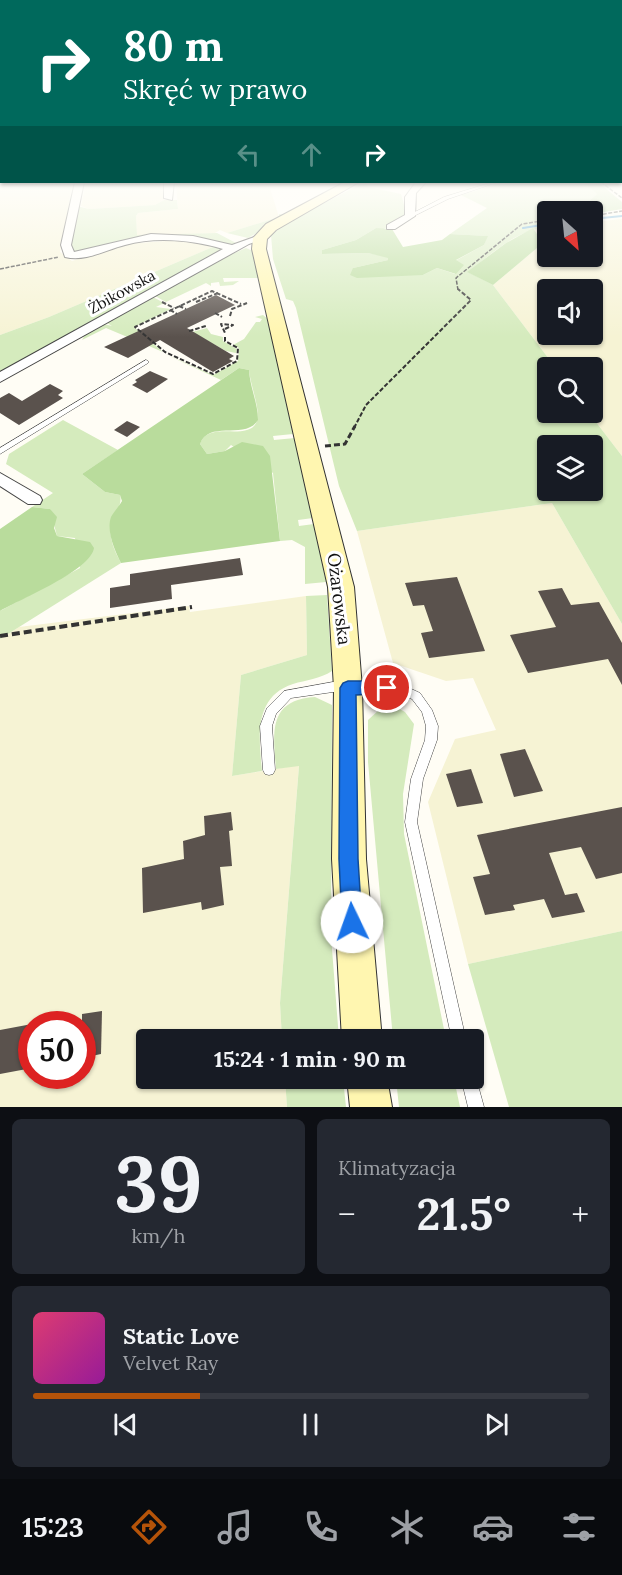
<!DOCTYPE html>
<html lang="pl">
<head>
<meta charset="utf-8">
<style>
	body { margin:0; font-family:Lora,serif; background:#242831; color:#f1f3f6; height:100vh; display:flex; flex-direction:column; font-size:22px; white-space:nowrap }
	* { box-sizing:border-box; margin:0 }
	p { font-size:20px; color:#9ea1a6 }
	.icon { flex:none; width:33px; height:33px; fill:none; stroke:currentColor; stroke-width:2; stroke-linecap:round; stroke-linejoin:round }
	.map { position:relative; height:1107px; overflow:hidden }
	.drawer { display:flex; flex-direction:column; gap:12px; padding:12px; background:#0d0f14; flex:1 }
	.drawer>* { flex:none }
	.banner { position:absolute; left:0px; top:0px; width:622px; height:183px; box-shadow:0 2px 4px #0004; background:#00695c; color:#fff; overflow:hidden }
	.needle { width:39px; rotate:153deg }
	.tools { position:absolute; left:537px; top:201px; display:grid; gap:12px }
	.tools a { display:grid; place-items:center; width:66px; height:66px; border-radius:6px; background:#171b24; box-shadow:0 2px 4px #0004; font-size:30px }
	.speed { position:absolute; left:18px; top:1011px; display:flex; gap:12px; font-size:30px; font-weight:700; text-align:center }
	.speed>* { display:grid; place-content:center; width:78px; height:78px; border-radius:50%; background:#171b24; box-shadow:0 2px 4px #0004; line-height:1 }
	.speed .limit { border:9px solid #d22; background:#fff; color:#111 }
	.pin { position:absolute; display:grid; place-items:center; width:51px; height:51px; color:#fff; margin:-26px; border:3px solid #fff; border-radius:50%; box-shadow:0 2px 6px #0007 }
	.me { position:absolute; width:66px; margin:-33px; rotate:357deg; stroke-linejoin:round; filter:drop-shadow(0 0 4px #0008) }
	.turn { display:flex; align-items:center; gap:21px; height:126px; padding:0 24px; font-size:27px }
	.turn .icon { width:78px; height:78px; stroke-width:2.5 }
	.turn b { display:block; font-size:42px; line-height:51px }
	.lanes { display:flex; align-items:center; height:57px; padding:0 24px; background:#0003; justify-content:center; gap:30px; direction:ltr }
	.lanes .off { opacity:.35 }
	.big { font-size:45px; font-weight:700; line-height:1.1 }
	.drawer .tile { flex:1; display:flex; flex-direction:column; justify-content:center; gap:9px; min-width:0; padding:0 21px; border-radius:9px; background:#242831 }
	.drawer .dial { align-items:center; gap:0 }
	.dial b { font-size:78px; line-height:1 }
	.song { display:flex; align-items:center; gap:18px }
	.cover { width:72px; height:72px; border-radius:9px; background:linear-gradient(135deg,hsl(340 70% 55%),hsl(300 70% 35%)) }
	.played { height:6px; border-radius:3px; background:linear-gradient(90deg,#b45309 30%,#363941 30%) }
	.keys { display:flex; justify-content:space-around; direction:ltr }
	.heat { display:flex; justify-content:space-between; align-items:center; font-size:33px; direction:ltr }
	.drawer .tiles { flex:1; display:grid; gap:12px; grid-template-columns:1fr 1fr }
	.tile:last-child { grid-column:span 2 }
	.trip { position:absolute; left:136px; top:1029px; width:348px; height:60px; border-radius:6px; background:#171b24; box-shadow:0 2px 4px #0004; font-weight:700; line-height:60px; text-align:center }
	.menu { display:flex; height:96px; justify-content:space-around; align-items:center; background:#090b0e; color:#9ea1a6 }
	.menu .icon { width:42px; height:42px }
	.menu .current { color:#b45309 }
	.menu b { font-size:27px; color:#f1f3f6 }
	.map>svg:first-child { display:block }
</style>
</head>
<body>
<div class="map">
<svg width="622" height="1107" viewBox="0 0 622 1107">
	<rect width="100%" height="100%" fill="#fffdf5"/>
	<g fill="#f6f3d4" fill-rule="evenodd">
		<path d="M 0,182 L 73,182 L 60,252 L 72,261 L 127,244 L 165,241 L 193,241 L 215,246 L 49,317 L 0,335 Z"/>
		<path d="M 86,182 L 164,182 L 164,200 L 155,205 L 89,209 L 81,206 Z"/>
		<path d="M 176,182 L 268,182 L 279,217 L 227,233 L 220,230 L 215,233 L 137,236 L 136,216 L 138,213 L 178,209 Z"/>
		<path d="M 622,219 L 622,456 L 589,413 L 592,412 L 592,368 L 555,367 L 493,285 L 543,243 L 533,228 L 547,227 L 548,256 L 592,256 L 593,222 ZM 548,290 L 592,290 L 592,334 L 548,334 Z"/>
		<path d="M 552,503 L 622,624 L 622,931 L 468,964 L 428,802 L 455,739 L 496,730 L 473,678 L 446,681 L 393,663 L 357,531 Z"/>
		<path d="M 306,596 L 307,655 L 241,675 L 232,776 L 299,765 L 280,1003 L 282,1039 L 147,1040 L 147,1078 L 285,1079 L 287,1107 L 0,1107 L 0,639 L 19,627 L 189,606 L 190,612 ZM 32,1024 L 82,1024 L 82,1076 L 32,1076 Z"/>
	</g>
	<g fill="#d5ebbd" fill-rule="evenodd">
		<path d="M 365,182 L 368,187 L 401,194 L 407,215 L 382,230 L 376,228 L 356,240 L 322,250 L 322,254 L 368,253 L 389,257 L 388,260 L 353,268 L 423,275 L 437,268 L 455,274 L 455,261 L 484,245 L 487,236 L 450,234 L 487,208 L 461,195 L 505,182 L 583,182 L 597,194 L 578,211 L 548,212 L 547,227 C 516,230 492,254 468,272 L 493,285 L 555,367 L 548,368 L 548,412 L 589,413 L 622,456 L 622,624 L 552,503 L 357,531 L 339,486 L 296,308 L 293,301 L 286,299 L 273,259 L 271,235 L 291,220 ZM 548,446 L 592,446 L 592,490 L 548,490 Z"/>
		<path d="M 164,200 L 177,200 L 178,209 L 138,213 L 136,216 L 137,235 L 217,233 L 236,243 L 232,246 C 176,232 129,240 74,253 L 68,248 L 77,206 L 89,209 L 155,205 Z"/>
		<path d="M 279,214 L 287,215 L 248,238 L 227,233 L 279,217 Z"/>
		<path d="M 215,246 L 222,250 L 0,374 L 0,335 L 49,317 Z"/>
		<path d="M 246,248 L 253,251 L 260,278 L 223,278 L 224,282 L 239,281 L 233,285 L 220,286 L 219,282 L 211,283 L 211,286 L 206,283 L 166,302 L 155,296 L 223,258 Z"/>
		<path d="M 153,297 L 164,303 L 156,307 L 171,309 L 134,327 L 163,352 L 106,328 L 82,340 L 85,335 L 104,324 L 112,326 L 107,323 Z"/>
		<path d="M 263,315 L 268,319 L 293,434 L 273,436 L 274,440 L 295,438 L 313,518 L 298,520 L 299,526 L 314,524 L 326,582 L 305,584 L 305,547 L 292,540 L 280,541 L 273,473 L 231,445 L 225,451 L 207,454 L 200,444 C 209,419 249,443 257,421 C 261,411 250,384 249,370 L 239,368 L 221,380 L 165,354 L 213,375 L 238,361 L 239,348 L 233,345 L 244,339 L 256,322 L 260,322 L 262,319 L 255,317 Z"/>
		<path d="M 207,328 L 211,334 L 223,337 L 223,341 L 237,349 L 236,353 L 226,351 L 192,332 Z"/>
		<path d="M 63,420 L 118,450 L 82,474 L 105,492 L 120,495 C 123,505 113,516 111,527 C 109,539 115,552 121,563 L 0,639 L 0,611 L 80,568 L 75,538 L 57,536 L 50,509 L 32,507 L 53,493 L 6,464 L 9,454 Z"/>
		<path d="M 327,595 L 332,671 C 320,679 306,680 293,684 C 253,697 259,738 262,771 L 232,776 L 241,675 L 307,655 L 306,596 Z"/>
		<path d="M 315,697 L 332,705 L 331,936 L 339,1039 L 282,1039 L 280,1003 L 299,766 L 276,769 C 273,732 268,700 315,697 Z"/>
		<path d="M 396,707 L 405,712 L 414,724 L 403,794 L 404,834 L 446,1039 L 393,1039 L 368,762 L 368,720 L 380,709 Z"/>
		<path d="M 622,931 L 622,1107 L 509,1107 L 468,964 Z"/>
		<path d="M 285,1079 L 343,1079 L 346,1107 L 287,1107 Z"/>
		<path d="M 396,1079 L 454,1079 L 460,1107 L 399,1107 Z"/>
	</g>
	<g fill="#b9dc9c">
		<path d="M 583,182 L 598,182 L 622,202 L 622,209 L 593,214 L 592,212 L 578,211 L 597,194 Z"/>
		<path d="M 376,228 L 392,229 L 403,247 L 442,240 L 450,234 L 488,236 L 484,245 L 456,260 L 464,265 L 456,274 L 437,268 L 423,275 L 357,278 L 350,275 L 353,268 L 388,260 L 388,258 L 368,253 L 322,254 L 322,250 L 356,240 Z"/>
		<path d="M 533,228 L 543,243 L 493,285 L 467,272 L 506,243 Z"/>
		<path d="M 239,368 L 249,370 C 250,388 258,403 258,420 C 245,441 209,419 200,444 L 207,454 L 225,451 L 242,442 L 263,446 L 270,456 L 280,541 L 121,563 C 115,551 106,531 111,517 C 114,512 119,506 122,501 L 120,495 L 105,492 L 82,474 Z"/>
		<path d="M 32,507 L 50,509 L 57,517 L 54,528 L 57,536 L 90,542 L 94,548 C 91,570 21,599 0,611 L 0,529 Z"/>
	</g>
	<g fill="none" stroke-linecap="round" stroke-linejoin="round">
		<g stroke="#3f96cf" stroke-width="2">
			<path d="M 592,219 L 622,216"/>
			<path d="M 523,228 L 548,224"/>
		</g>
	</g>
	<g fill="#5a524d">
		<path d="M 216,295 L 235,305 L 187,328 L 234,356 L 229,359 L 233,361 L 213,372 L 160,340 L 128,358 L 104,347 Z"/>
		<path d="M 150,371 L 168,379 L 147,393 L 132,385 L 137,382 L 135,380 Z"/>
		<path d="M 50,384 L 63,391 L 58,395 L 63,398 L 19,425 L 0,413 L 0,398 L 9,393 L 22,401 Z"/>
		<path d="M 127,421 L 140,427 L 127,437 L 114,430 Z"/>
		<path d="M 240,558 L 243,575 L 171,585 L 172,599 L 110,608 L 110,588 L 130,585 L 130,574 Z"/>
		<path d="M 457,577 L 485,651 L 429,658 L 421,633 L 433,631 L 424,605 L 413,606 L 405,583 Z"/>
		<path d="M 562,588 L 571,605 L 599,602 L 622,643 L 622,685 L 608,659 L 528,673 L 510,635 L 556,627 L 538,591 Z"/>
		<path d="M 525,749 L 543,791 L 514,797 L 500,754 Z"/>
		<path d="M 471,769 L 483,803 L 457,807 L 446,774 Z"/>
		<path d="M 622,807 L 622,873 L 596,879 L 581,847 L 549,853 L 565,895 L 577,893 L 585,912 L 552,918 L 544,899 L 513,905 L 515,910 L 485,915 L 473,877 L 490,874 L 477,835 Z"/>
		<path d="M 231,812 L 233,830 L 229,831 L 232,866 L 220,867 L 224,905 L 202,910 L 201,902 L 143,913 L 142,868 L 184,859 L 183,841 L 205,835 L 204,816 Z"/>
		<path d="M 102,1011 L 101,1054 L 82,1058 L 82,1014 Z"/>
		<path d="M 32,1024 L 32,1068 L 0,1074 L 0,1030 Z"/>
	</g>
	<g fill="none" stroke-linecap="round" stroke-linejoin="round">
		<g stroke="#444" stroke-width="1">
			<g id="lane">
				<path d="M 493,182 L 498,182 L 448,199 L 412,217 L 407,216 L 444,197 Z"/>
				<path d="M 146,360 L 148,361 L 148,363 L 0,454 L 0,448 Z"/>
				<path d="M 333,682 L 403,685 L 420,693 L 432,710 L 438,726 L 437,740 L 423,779 L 417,822 L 466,1040 L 452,1040 L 405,822 L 411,779 L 425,740 L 426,726 L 422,712 L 412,699 L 402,695 L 333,692 L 291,698 L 276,714 L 272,726 L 275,770 L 273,774 L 269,775 L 265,774 L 263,770 L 260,726 L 267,708 L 284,691 Z"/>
				<path d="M 474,1074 L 476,1078 L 484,1107 L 468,1107 L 461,1078 L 474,1078 Z"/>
			</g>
		</g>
		<g stroke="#444" stroke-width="2">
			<g id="street">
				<path d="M 75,182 L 84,182 L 71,245 L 74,252 L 151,234 L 193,236 L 232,245 L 260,235 L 265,238 L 249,244 L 0,382 L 0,372 L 223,249 C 193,240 156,236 125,245 C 105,250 86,262 65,257 L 61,245 Z"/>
				<path d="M 164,182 L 174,182 L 172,200 L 164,198 Z"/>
				<path d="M 416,182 L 426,182 L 416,193 L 415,216 L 395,229 L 387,229 L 387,225 L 405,215 L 405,197 Z"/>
				<path d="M 0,473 L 40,496 L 42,500 L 40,504 L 28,504 L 0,486 Z"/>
			</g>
		</g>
		<g stroke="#333" stroke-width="2">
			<g id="secondary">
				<path d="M 345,182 L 359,182 L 276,230 L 267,239 L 266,249 L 354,587 L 362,688 L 366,859 L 382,1040 L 342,1040 L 332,859 L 334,688 L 328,587 L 252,249 L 253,238 L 266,224 Z"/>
				<path d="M 347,1078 L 387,1078 L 392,1107 L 350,1107 Z"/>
			</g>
		</g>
		<g stroke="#333" stroke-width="1.5" stroke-dasharray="4 1.5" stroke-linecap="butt">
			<path d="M 601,182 L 622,198"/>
			<path d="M 592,216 L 622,211"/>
			<path d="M 0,269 L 59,257"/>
			<path d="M 458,290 L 456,278 L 522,224 L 548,220"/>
		</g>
		<g stroke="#333" stroke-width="2" stroke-dasharray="4.5 2" stroke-linecap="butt">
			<path d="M 162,302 L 174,308"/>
			<path d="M 196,302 L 218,293"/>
			<path d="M 179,306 L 186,309"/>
			<path d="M 170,310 L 177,314"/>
			<path d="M 215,313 L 222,317"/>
			<path d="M 230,316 L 232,309 L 247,303"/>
			<path d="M 225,329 L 233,325 L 221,324 L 225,333"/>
			<path d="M 189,331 L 206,326"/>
			<path d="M 225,337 L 225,341 L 238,348 L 237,361 L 213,374 L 165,352 L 135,327 L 212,291 L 241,304"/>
			<path d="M 354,428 L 366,405 L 471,300 L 458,289"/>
		</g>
		<path stroke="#333" stroke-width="3" stroke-dasharray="6 3" stroke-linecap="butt" d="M 325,446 L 345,444 L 355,426"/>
		<path stroke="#333" stroke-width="4" stroke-dasharray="8 4" stroke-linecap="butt" d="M 0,636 L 192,607"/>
		<use href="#lane" fill="#fff" fill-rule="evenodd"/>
		<use href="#street" fill="#fff" fill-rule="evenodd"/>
		<use href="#secondary" fill="#fff6b0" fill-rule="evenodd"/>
	</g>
	<linearGradient id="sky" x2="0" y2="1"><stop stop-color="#95c6ee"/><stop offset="0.54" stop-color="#fffefa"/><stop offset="1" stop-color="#fffefa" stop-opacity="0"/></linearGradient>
	<rect width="622" height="337" fill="url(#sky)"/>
	<path fill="#1a73e8" stroke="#114b97" stroke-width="1.5" d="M 348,681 L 387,681 L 392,683 L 395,688 L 392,693 L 356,695 L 358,859 L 362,922 L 359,929 L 352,932 L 345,929 L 342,922 L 339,859 L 340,688 L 343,683 Z"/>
	<g text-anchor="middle" stroke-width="6" stroke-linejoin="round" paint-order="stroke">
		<g font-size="15" fill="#111" stroke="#fff">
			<text transform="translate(122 292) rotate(-29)" y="5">Żbikowska</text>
		</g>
		<g font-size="18" fill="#111" stroke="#fff">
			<text transform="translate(339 599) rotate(83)" y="6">Ożarowska</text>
		</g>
	</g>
</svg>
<div class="tools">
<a><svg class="needle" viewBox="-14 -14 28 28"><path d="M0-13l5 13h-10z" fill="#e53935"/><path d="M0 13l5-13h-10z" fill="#9ea1a6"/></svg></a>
<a><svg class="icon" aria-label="sound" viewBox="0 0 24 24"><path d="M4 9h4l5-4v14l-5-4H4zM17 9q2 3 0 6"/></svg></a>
<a><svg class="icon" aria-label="search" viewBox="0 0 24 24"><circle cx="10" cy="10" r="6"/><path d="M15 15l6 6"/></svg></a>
<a><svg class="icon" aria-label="layers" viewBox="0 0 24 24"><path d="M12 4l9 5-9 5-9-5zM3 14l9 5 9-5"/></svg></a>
</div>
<div class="speed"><div class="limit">50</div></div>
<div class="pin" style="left:387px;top:688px;background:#d93025"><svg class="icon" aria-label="arrive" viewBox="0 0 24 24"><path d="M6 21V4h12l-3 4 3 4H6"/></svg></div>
<svg class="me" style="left:352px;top:922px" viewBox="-20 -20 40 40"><circle r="19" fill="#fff"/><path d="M0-13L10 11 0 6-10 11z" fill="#1a73e8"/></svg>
<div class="trip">15:24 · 1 min · 90 m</div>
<div class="banner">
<div class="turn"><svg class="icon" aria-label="right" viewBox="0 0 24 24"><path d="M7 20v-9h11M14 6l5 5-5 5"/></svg><div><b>80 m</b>Skręć w prawo</div></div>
<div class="lanes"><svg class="icon off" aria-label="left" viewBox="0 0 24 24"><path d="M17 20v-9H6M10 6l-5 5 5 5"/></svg><svg class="icon off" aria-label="ahead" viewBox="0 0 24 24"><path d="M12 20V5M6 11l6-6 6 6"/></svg><svg class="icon" aria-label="right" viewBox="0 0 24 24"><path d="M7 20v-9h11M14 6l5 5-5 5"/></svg></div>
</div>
</div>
<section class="drawer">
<div class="tiles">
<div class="tile dial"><b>39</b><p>km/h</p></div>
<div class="tile"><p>Klimatyzacja</p>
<div class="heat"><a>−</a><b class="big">21.5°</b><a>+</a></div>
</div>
<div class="tile">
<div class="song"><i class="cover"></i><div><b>Static Love</b><p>Velvet Ray</p></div></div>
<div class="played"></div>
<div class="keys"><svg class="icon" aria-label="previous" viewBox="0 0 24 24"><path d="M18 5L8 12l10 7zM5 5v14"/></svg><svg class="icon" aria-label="pause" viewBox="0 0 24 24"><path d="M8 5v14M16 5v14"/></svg><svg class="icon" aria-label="next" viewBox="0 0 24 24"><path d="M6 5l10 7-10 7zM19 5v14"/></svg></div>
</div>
</div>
</section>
<nav class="menu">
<b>15:23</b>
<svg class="icon current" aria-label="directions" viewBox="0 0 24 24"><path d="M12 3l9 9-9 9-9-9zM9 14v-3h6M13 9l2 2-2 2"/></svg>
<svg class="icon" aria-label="music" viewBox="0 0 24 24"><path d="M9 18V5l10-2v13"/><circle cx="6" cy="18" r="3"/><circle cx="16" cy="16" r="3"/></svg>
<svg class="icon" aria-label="phone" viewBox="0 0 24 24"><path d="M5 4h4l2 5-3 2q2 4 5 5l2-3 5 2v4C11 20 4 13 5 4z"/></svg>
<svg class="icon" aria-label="climate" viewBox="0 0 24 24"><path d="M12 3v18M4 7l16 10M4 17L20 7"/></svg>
<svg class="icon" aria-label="car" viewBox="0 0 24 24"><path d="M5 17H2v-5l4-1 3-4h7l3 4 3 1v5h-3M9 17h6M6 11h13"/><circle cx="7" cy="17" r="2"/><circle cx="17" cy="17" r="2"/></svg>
<svg class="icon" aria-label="filters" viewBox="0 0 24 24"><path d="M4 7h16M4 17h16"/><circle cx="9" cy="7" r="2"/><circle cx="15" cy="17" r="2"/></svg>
</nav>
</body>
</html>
